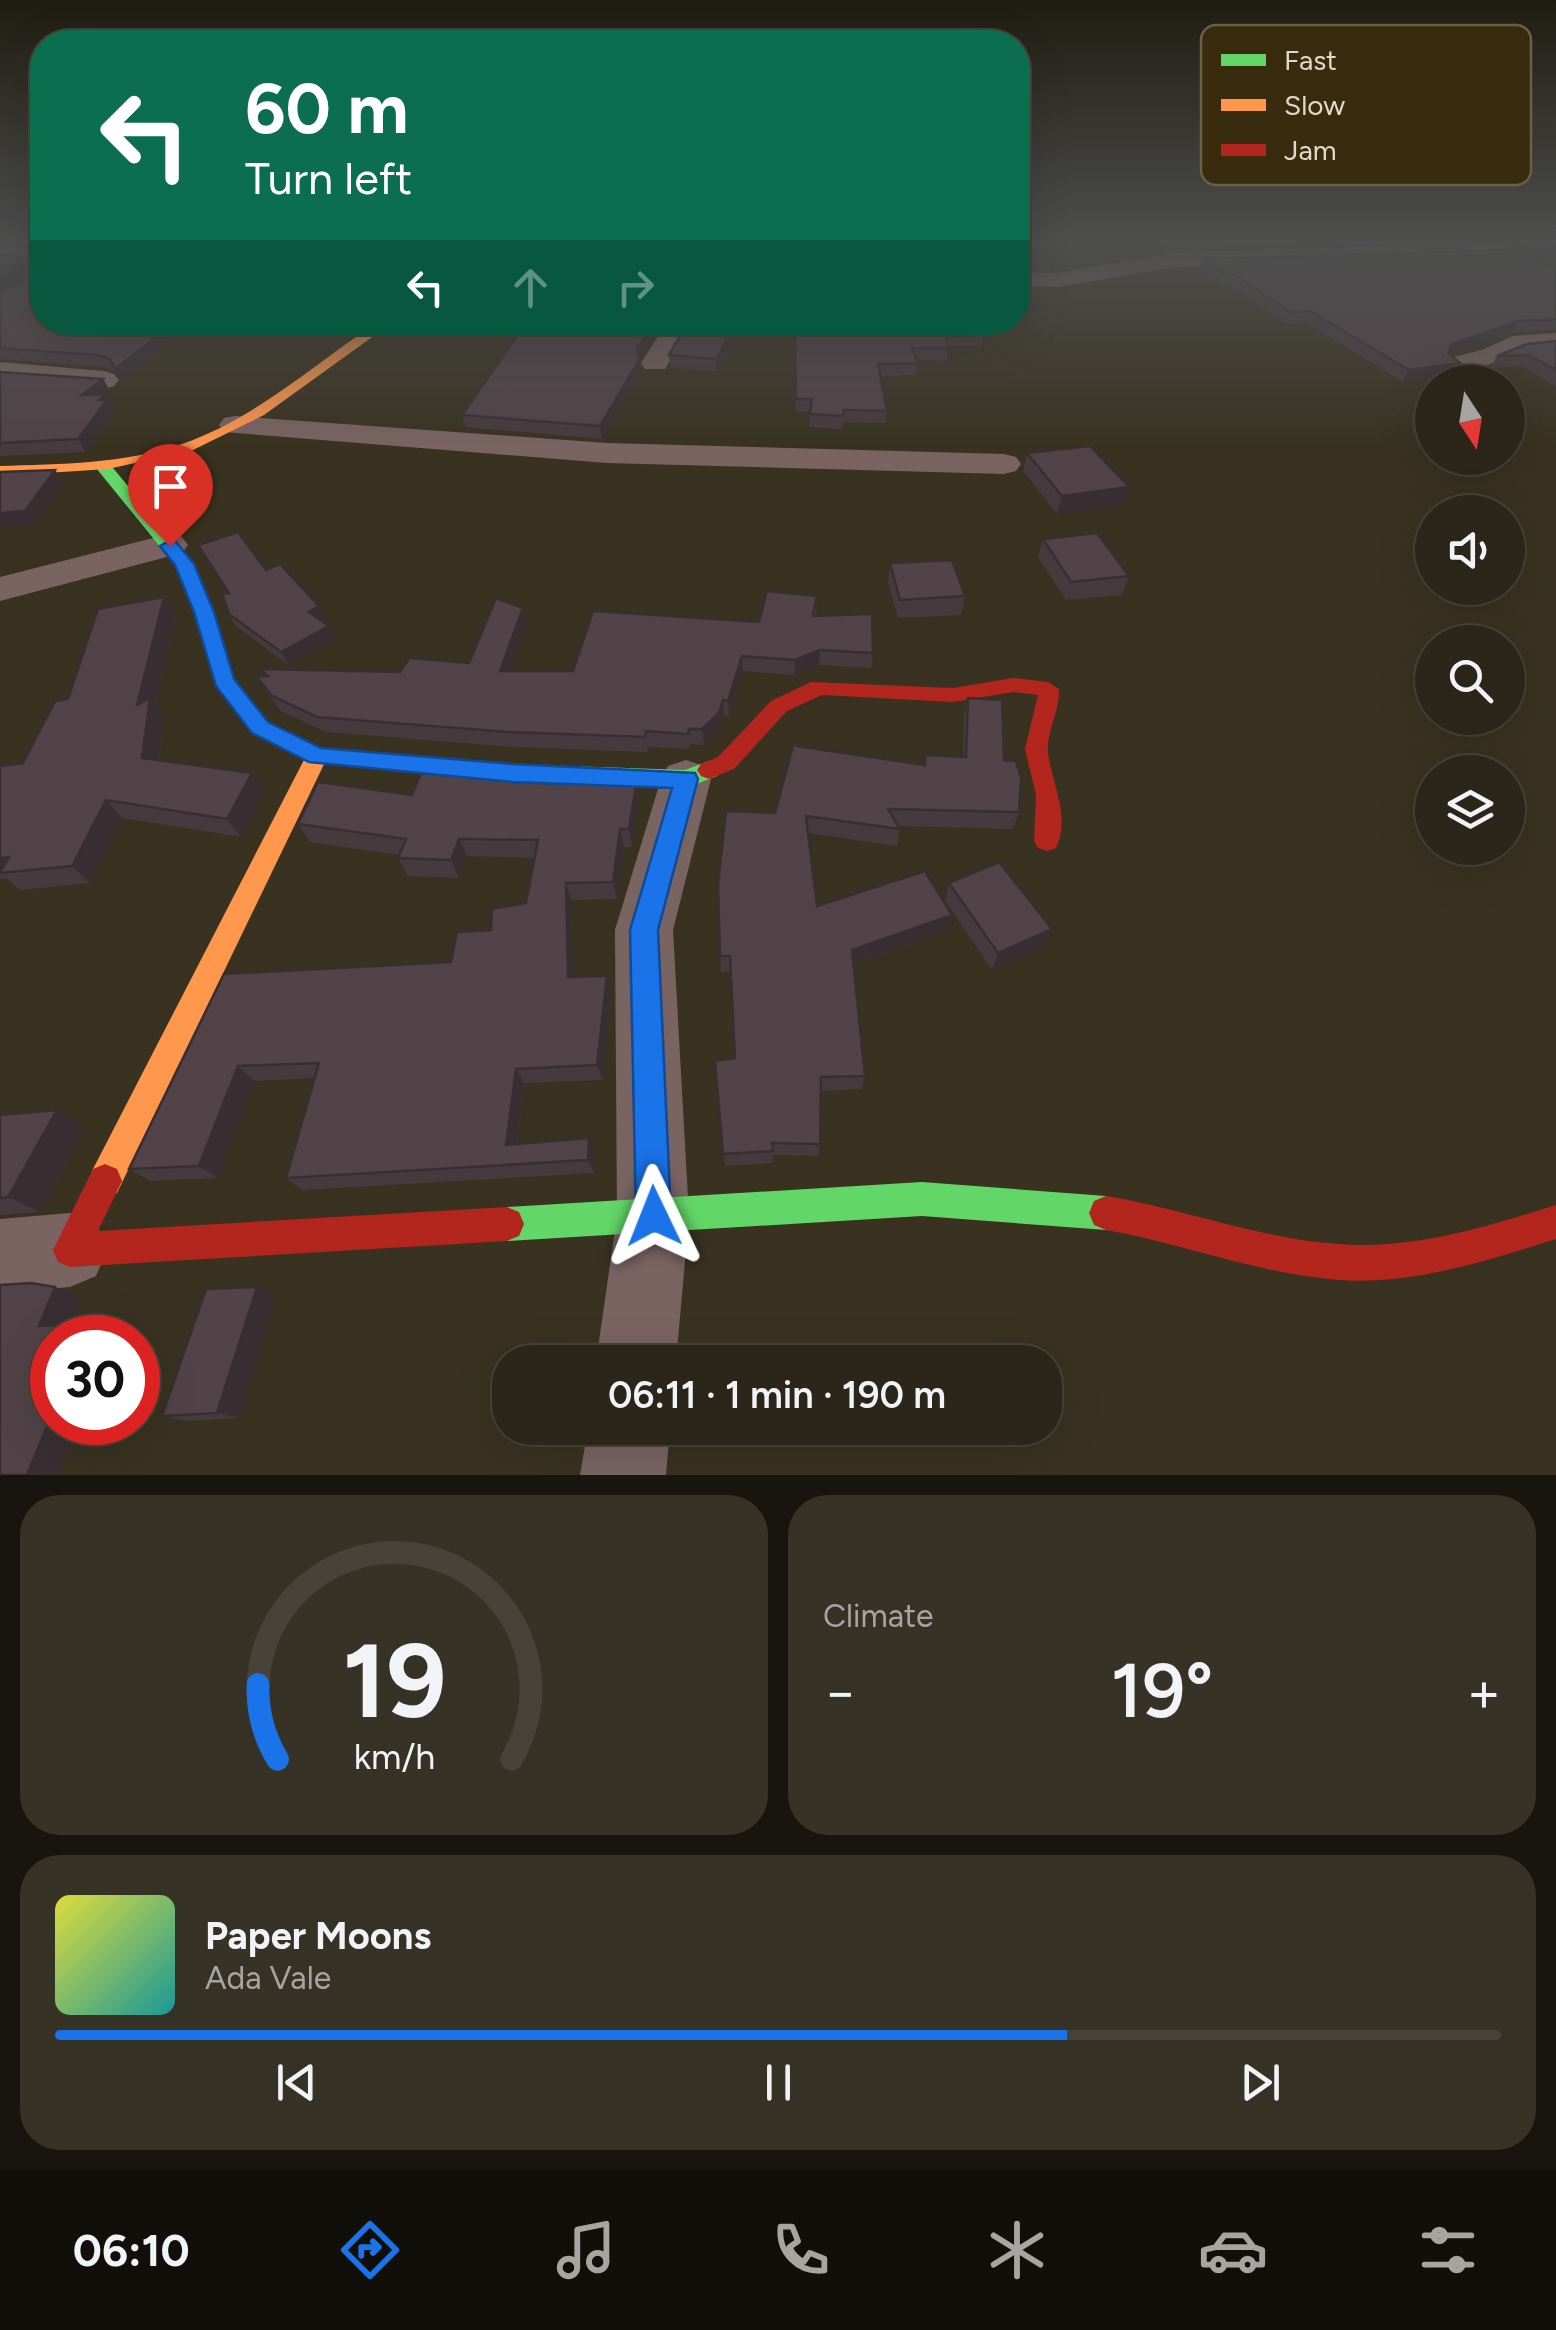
<!DOCTYPE html>
<html lang="en">
<head>
<meta charset="utf-8">
<style>
	body { margin:0; font-family:Figtree,sans-serif; background:#373226; color:#f1f3f6; height:100vh; display:flex; flex-direction:column; font-size:38px; white-space:nowrap }
	* { box-sizing:border-box; margin:0 }
	p { font-size:32px; color:#a6a5a2 }
	.icon { flex:none; width:55px; height:55px; fill:none; stroke:currentColor; stroke-width:2; stroke-linecap:round; stroke-linejoin:round }
	.map { position:relative; height:1475px; overflow:hidden }
	.side { display:flex; flex-direction:column; gap:20px; padding:20px; background:#18150e; flex:1 }
	.side>* { flex:none }
	.hud { position:absolute; left:30px; top:30px; width:1000px; height:305px; border-radius:40px; box-shadow:0 10px 40px #0002,0 0 0 2px #474338; background:#0b6e4f; color:#fff; overflow:hidden }
	.needle { width:65px; rotate:168deg }
	.fabs { position:absolute; left:1415px; top:365px; display:grid; gap:20px }
	.fabs a { display:grid; place-items:center; width:110px; height:110px; border-radius:50%; background:#2b2619; box-shadow:0 10px 40px #0002,0 0 0 2px #474338; font-size:50px }
	.speed { position:absolute; left:30px; top:1315px; display:flex; gap:20px; font-size:50px; font-weight:700; text-align:center }
	.speed>* { display:grid; place-content:center; width:130px; height:130px; border-radius:50%; background:#2b2619; box-shadow:0 10px 40px #0002,0 0 0 2px #474338; line-height:1 }
	.speed .limit { border:15px solid #d22; background:#fff; color:#111 }
	.pin { position:absolute; display:grid; place-items:center; width:85px; height:85px; color:#fff; margin:-102px -42px; border-radius:50% 50% 50% 0; rotate:-45deg; box-shadow:0 0 10px #0007 }
	.pin .icon { rotate:45deg }
	.me { position:absolute; width:110px; margin:-55px; rotate:358deg; stroke-linejoin:round; filter:drop-shadow(0 0 8px #0008) }
	.turn { display:flex; align-items:center; gap:35px; height:210px; padding:0 50px; font-size:45px }
	.turn .icon { width:130px; height:130px; stroke-width:2.5 }
	.turn b { display:block; font-size:70px; line-height:85px }
	.lanes { display:flex; align-items:center; height:95px; padding:0 50px; background:#0003; justify-content:center; gap:50px; direction:ltr }
	.lanes .off { opacity:.35 }
	.big { font-size:75px; font-weight:600; line-height:1.1 }
	.side .card { flex:1; display:flex; flex-direction:column; justify-content:center; gap:15px; min-width:0; padding:0 35px; border-radius:40px; background:#373226 }
	.side .dial { align-items:center; gap:0 }
	.dial svg { height:260px; overflow:visible; fill:none; stroke:#474338; stroke-width:7; stroke-linecap:round; text-anchor:middle }
	.dial text { fill:#f1f3f6; stroke:none }
	.song { display:flex; align-items:center; gap:30px }
	.cover { width:120px; height:120px; border-radius:15px; background:linear-gradient(135deg,hsl(60 70% 55%),hsl(180 70% 35%)) }
	.played { height:10px; border-radius:5px; background:linear-gradient(90deg,#1a73e8 70%,#474338 70%) }
	.keys { display:flex; justify-content:space-around; direction:ltr }
	.heat { display:flex; justify-content:space-between; align-items:center; font-size:55px; direction:ltr }
	.side .tiles { flex:1; display:grid; gap:20px; grid-template-columns:1fr 1fr }
	.card:last-child { grid-column:span 2 }
	.trip { position:absolute; left:492px; top:1345px; width:570px; height:100px; border-radius:40px; background:#2b2619; box-shadow:0 10px 40px #0002,0 0 0 2px #474338; font-weight:600; line-height:100px; text-align:center }
	.tabs { display:flex; height:160px; justify-content:space-around; align-items:center; background:#110f0a; color:#a6a5a2 }
	.tabs .icon { width:70px; height:70px }
	.tabs .selected { color:#1a73e8 }
	.tabs b { font-size:45px; color:#f1f3f6 }
	.map>svg:first-child { display:block }
</style>
</head>
<body>
<div class="map">
<svg width="1556" height="1475" viewBox="0 0 1556 1475">
	<rect width="100%" height="100%" fill="#393221"/>
	<g fill="none" stroke-linecap="round" stroke-linejoin="round">
		<g fill="#796462" fill-rule="evenodd">
			<path d="M 1500,242 L 1508,244 L 1511,249 L 1508,254 L 1174,267 L 1057,287 L 1018,286 L 1018,272 L 1057,273 L 1174,253 Z"/>
			<path d="M 0,248 L 42,249 L 42,263 L 0,262 Z"/>
			<path d="M 468,322 L 510,322 L 513,327 L 500,335 L 472,328 Z"/>
			<path d="M 667,322 L 693,322 L 665,369 L 645,369 L 641,363 Z"/>
			<path d="M 1556,333 L 1556,349 L 1519,352 L 1483,367 L 1501,382 L 1468,382 L 1445,364 L 1449,358 L 1482,350 L 1513,336 Z"/>
			<path d="M 0,362 L 104,371 L 114,374 L 119,380 L 114,386 L 104,389 L 0,380 Z"/>
			<path d="M 235,416 L 607,443 L 1004,454 L 1016,457 L 1021,464 L 1016,471 L 1004,474 L 607,463 L 224,432 L 219,425 L 224,418 Z"/>
			<path d="M 169,534 L 182,537 L 188,545 L 182,553 L 0,601 L 0,577 Z"/>
			<path d="M 686,760 L 704,766 L 711,779 L 673,930 L 689,1216 L 676,1362 L 596,1362 L 617,1216 L 615,930 L 661,779 L 668,766 Z"/>
			<path d="M 70,1213 L 96,1224 L 107,1250 L 96,1276 L 70,1287 L 0,1293 L 0,1219 Z"/>
			<path d="M 588,1428 L 670,1428 L 666,1475 L 580,1475 Z"/>
		</g>
		<g fill="#63d668" fill-rule="evenodd">
			<path d="M 96,462 L 108,462 L 193,564 L 214,612 L 234,679 L 268,722 L 321,748 L 513,764 L 685,770 L 709,761 L 717,764 L 721,770 L 717,776 L 686,788 L 513,782 L 309,762 L 252,734 L 217,686 L 194,612 L 175,565 L 96,468 Z"/>
			<path d="M 922,1182 L 1106,1196 L 1118,1201 L 1123,1213 L 1118,1225 L 1106,1230 L 922,1216 L 507,1241 L 495,1236 L 490,1224 L 495,1212 L 507,1207 Z"/>
		</g>
		<g fill="#ff974d" fill-rule="evenodd">
			<path d="M 378,322 L 393,322 L 264,415 L 193,450 L 108,469 L 0,476 L 0,466 C 61,464 124,464 182,444 C 255,419 314,364 378,322 Z"/>
			<path d="M 317,747 L 325,750 L 328,756 L 117,1193 L 105,1198 L 93,1193 L 88,1181 L 93,1169 L 306,756 L 309,750 Z"/>
		</g>
		<g fill="#b3261e" fill-rule="evenodd">
			<path d="M 1013,678 L 1048,682 L 1059,689 C 1060,711 1046,732 1048,753 C 1052,783 1071,818 1056,848 L 1047,851 L 1038,848 L 1034,841 L 1036,795 L 1025,749 L 1038,695 L 1013,692 L 953,702 L 822,695 L 787,711 L 734,769 L 709,779 L 701,776 L 697,770 L 701,764 L 718,757 L 771,701 L 811,682 L 953,688 Z"/>
			<path d="M 105,1164 L 117,1169 L 122,1181 L 98,1231 L 507,1207 L 519,1212 L 524,1224 L 519,1236 L 507,1241 L 70,1267 L 58,1262 L 53,1250 L 93,1169 Z"/>
			<path d="M 1106,1196 C 1184,1209 1260,1239 1339,1244 C 1413,1250 1486,1227 1556,1205 L 1556,1239 C 1486,1261 1413,1285 1339,1280 C 1259,1274 1184,1244 1106,1230 L 1094,1225 L 1089,1213 L 1094,1201 Z"/>
		</g>
	</g>
	<g fill="#463a3e">
		<path d="M 0,242 L 42,242 L 42,322 L 179,322 L 156,355 L 122,381 L 117,372 L 105,367 L 0,359 L 0,292 L 39,274 L 40,245 L 0,245 Z"/>
		<path d="M 1159,242 L 1396,242 L 1171,250 Z"/>
		<path d="M 1511,242 L 1556,242 L 1556,258 Z"/>
		<path d="M 1203,259 L 1556,267 L 1556,329 L 1511,333 L 1450,355 L 1460,363 L 1453,375 L 1403,382 L 1305,322 L 1286,324 L 1231,286 L 1223,286 L 1200,270 Z"/>
		<path d="M 440,322 L 466,322 L 466,325 Z"/>
		<path d="M 512,322 L 664,322 L 640,358 L 642,371 L 602,439 L 466,427 L 462,415 L 521,330 L 515,330 Z"/>
		<path d="M 688,322 L 979,322 L 983,335 L 981,346 L 948,346 L 947,361 L 917,360 L 916,375 L 881,376 L 887,411 L 886,423 L 843,422 L 842,429 L 809,427 L 810,411 L 796,412 L 794,331 L 740,328 L 717,371 L 670,368 L 669,355 Z"/>
		<path d="M 1556,341 L 1556,386 L 1521,366 L 1490,368 L 1497,356 Z"/>
		<path d="M 0,372 L 103,379 L 110,391 L 105,395 L 115,412 L 86,452 L 0,456 Z"/>
		<path d="M 1027,453 L 1123,505 L 1057,514 L 1023,471 Z"/>
		<path d="M 1043,539 L 1129,576 L 1122,595 L 1066,600 L 1038,557 Z"/>
		<path d="M 890,563 L 965,596 L 961,615 L 898,618 L 888,582 Z"/>
		<path d="M 266,570 L 319,606 L 325,619 L 322,621 L 335,639 L 288,665 L 236,626 L 229,614 L 228,593 Z"/>
		<path d="M 817,596 L 816,616 L 873,653 L 871,668 L 819,665 L 794,675 L 743,671 L 729,716 L 724,716 L 720,729 L 704,745 L 690,744 L 689,749 L 648,747 L 647,752 L 513,747 L 326,732 L 281,711 L 267,693 L 257,677 L 265,676 L 260,669 L 400,672 L 469,663 L 527,623 L 510,671 L 573,671 L 759,622 Z"/>
		<path d="M 176,616 L 155,705 L 164,716 L 159,761 L 265,792 L 241,837 L 122,818 L 90,883 L 20,890 L 6,878 L 0,879 L 0,766 L 23,763 L 68,699 Z"/>
		<path d="M 968,698 L 1004,760 L 1019,812 L 1013,829 L 899,826 L 900,829 L 897,846 L 808,833 L 817,906 L 947,931 L 854,964 L 865,1076 L 862,1089 L 821,1091 L 819,1156 L 773,1155 L 773,1163 L 725,1166 L 715,1061 L 735,1058 L 731,971 L 721,972 L 720,956 L 775,813 L 797,746 L 923,765 L 925,755 L 963,757 L 964,715 Z"/>
		<path d="M 412,795 L 639,803 L 632,847 L 624,847 L 617,899 L 571,900 L 573,977 L 607,976 L 612,992 L 603,1080 L 524,1083 L 517,1144 L 589,1138 L 596,1151 L 594,1173 L 302,1190 L 286,1178 L 314,1078 L 254,1081 L 218,1178 L 150,1181 L 129,1169 L 224,974 L 451,962 L 526,903 L 534,858 L 467,856 L 459,878 L 408,876 L 398,858 L 399,855 L 310,842 L 298,824 Z"/>
		<path d="M 949,883 L 1044,946 L 992,970 L 945,901 Z"/>
		<path d="M 57,1110 L 85,1127 L 40,1212 L 0,1215 L 0,1115 Z"/>
		<path d="M 257,1287 L 276,1296 L 240,1418 L 186,1421 L 162,1416 Z"/>
	</g>
	<g fill="#392f32">
		<path d="M 32,256 L 38,267 L 0,283 L 0,269 Z"/>
		<path d="M 1518,321 L 1511,333 L 1446,356 L 1452,344 Z"/>
		<path d="M 165,322 L 179,322 L 156,355 L 122,381 L 115,369 Z"/>
		<path d="M 655,322 L 664,322 L 638,361 L 636,349 Z"/>
		<path d="M 736,322 L 740,322 L 740,328 L 717,371 L 716,359 Z"/>
		<path d="M 640,359 L 642,371 L 602,439 L 600,426 Z"/>
		<path d="M 1460,363 L 1453,375 L 1403,382 L 1409,370 Z"/>
		<path d="M 103,379 L 110,391 L 105,395 L 115,412 L 86,452 L 78,439 L 82,395 Z"/>
		<path d="M 55,470 L 64,483 L 35,524 L 0,528 L 0,513 Z"/>
		<path d="M 1129,487 L 1123,505 L 1057,514 L 1062,496 Z"/>
		<path d="M 164,597 L 176,616 L 155,705 L 164,716 L 157,777 L 142,758 L 137,705 Z"/>
		<path d="M 319,606 L 325,619 L 315,624 L 309,612 Z"/>
		<path d="M 523,608 L 527,623 L 505,686 L 500,671 Z"/>
		<path d="M 329,626 L 335,639 L 288,665 L 281,652 Z"/>
		<path d="M 820,650 L 819,665 L 794,675 L 795,660 Z"/>
		<path d="M 742,656 L 743,671 L 729,716 L 728,701 Z"/>
		<path d="M 723,700 L 724,716 L 720,729 L 704,745 L 702,729 Z"/>
		<path d="M 252,773 L 265,792 L 241,837 L 227,819 Z"/>
		<path d="M 636,785 L 639,803 L 632,847 L 629,829 Z"/>
		<path d="M 106,800 L 122,818 L 90,883 L 72,866 Z"/>
		<path d="M 620,829 L 624,847 L 617,899 L 613,882 Z"/>
		<path d="M 459,839 L 467,856 L 459,878 L 451,860 Z"/>
		<path d="M 9,857 L 0,873 L 0,858 Z"/>
		<path d="M 566,883 L 571,900 L 574,994 L 568,977 Z"/>
		<path d="M 952,915 L 947,931 L 850,965 L 852,950 Z"/>
		<path d="M 1052,929 L 1044,946 L 992,970 L 998,953 Z"/>
		<path d="M 607,976 L 612,992 L 603,1080 L 597,1065 Z"/>
		<path d="M 238,1066 L 254,1081 L 218,1178 L 199,1166 Z"/>
		<path d="M 516,1069 L 524,1083 L 515,1158 L 506,1145 Z"/>
		<path d="M 57,1110 L 85,1127 L 40,1212 L 8,1197 Z"/>
		<path d="M 589,1138 L 596,1151 L 594,1173 L 588,1160 Z"/>
		<path d="M 55,1287 L 81,1296 L 66,1334 L 39,1326 Z"/>
		<path d="M 257,1287 L 276,1296 L 240,1418 L 217,1413 Z"/>
		<path d="M 90,1324 L 115,1332 L 113,1338 L 84,1338 Z"/>
		<path d="M 52,1414 L 52,1422 L 79,1422 L 58,1475 L 27,1475 Z"/>
	</g>
	<g fill="#514348" stroke="#392f32" stroke-width="2.5">
		<path d="M 40,242 L 42,242 L 42,322 L 165,322 L 149,343 L 115,369 L 110,359 L 98,355 L 0,348 L 0,292 L 39,274 Z"/>
		<path d="M 1502,250 L 1556,267 L 1556,319 L 1518,321 L 1452,344 L 1448,353 L 1460,363 L 1409,370 L 1310,311 L 1290,312 L 1235,275 L 1227,275 L 1203,259 Z"/>
		<path d="M 0,254 L 32,256 L 0,269 Z"/>
		<path d="M 527,322 L 655,322 L 636,349 L 640,359 L 600,426 L 462,415 Z"/>
		<path d="M 688,322 L 736,322 L 716,359 L 669,355 Z"/>
		<path d="M 795,322 L 979,322 L 983,335 L 945,334 L 949,348 L 912,348 L 918,363 L 878,364 L 887,411 L 844,410 L 843,416 L 810,414 L 812,399 L 796,399 Z"/>
		<path d="M 1556,341 L 1556,370 L 1528,355 L 1497,356 L 1527,344 Z"/>
		<path d="M 0,372 L 103,379 L 82,395 L 105,394 L 99,400 L 107,400 L 78,439 L 0,443 Z"/>
		<path d="M 1090,446 L 1129,487 L 1062,496 L 1027,453 Z"/>
		<path d="M 55,470 L 25,511 L 0,513 L 0,472 Z"/>
		<path d="M 238,532 L 266,570 L 280,564 L 319,606 L 309,612 L 329,626 L 281,652 L 229,614 L 222,594 L 229,593 L 198,545 Z"/>
		<path d="M 1097,533 L 1129,576 L 1071,582 L 1043,539 Z"/>
		<path d="M 952,560 L 965,596 L 900,600 L 890,563 Z"/>
		<path d="M 767,591 L 817,596 L 813,616 L 872,614 L 873,653 L 820,650 L 795,660 L 742,656 L 728,701 L 723,700 L 719,713 L 702,729 L 689,729 L 688,734 L 646,731 L 645,737 L 508,732 L 317,717 L 272,696 L 257,677 L 268,676 L 260,669 L 400,672 L 409,658 L 469,663 L 496,598 L 523,608 L 500,671 L 573,671 L 593,611 L 759,622 Z"/>
		<path d="M 164,597 L 137,705 L 150,698 L 142,758 L 252,773 L 227,819 L 106,800 L 72,866 L 0,873 L 9,857 L 0,858 L 0,766 L 23,763 L 55,701 L 68,699 L 98,609 Z"/>
		<path d="M 968,698 L 1002,700 L 1004,760 L 1016,761 L 1021,778 L 1019,812 L 888,809 L 900,829 L 806,816 L 817,906 L 925,871 L 952,915 L 852,950 L 865,1076 L 821,1077 L 820,1144 L 772,1143 L 773,1151 L 723,1154 L 715,1061 L 735,1058 L 730,956 L 720,956 L 718,884 L 726,811 L 775,813 L 794,742 L 797,746 L 925,765 L 925,755 L 966,757 Z"/>
		<path d="M 421,773 L 636,785 L 629,829 L 620,829 L 613,882 L 566,883 L 568,977 L 607,976 L 597,1065 L 516,1069 L 506,1145 L 589,1138 L 588,1160 L 286,1178 L 319,1063 L 238,1066 L 199,1166 L 129,1169 L 224,974 L 451,962 L 457,932 L 491,930 L 492,909 L 526,903 L 538,840 L 459,839 L 451,860 L 398,858 L 406,839 L 298,824 L 318,782 L 412,795 Z"/>
		<path d="M 999,862 L 1052,929 L 998,953 L 949,883 Z"/>
		<path d="M 57,1110 L 8,1197 L 0,1198 L 0,1115 Z"/>
		<path d="M 31,1283 L 55,1287 L 39,1326 L 90,1324 L 84,1338 L 52,1338 L 52,1414 L 27,1475 L 0,1475 L 0,1285 Z"/>
		<path d="M 257,1287 L 217,1413 L 162,1416 L 206,1289 Z"/>
	</g>
	<linearGradient id="sky" x2="0" y2="1"><stop stop-color="#1f1c12"/><stop offset="0.54" stop-color="#4e4f4e"/><stop offset="1" stop-color="#4e4f4e" stop-opacity="0"/></linearGradient>
	<rect width="1556" height="448" fill="url(#sky)"/>
	<path fill="#1a73e8" stroke="#114b97" stroke-width="2.5" d="M 170,540 L 176,542 L 194,564 L 214,612 L 234,679 L 268,722 L 321,748 L 512,764 L 695,773 L 698,779 L 658,930 L 671,1216 L 666,1229 L 654,1234 L 641,1229 L 636,1216 L 630,930 L 672,788 L 512,782 L 309,762 L 252,733 L 216,686 L 194,612 L 175,565 L 160,546 Z"/>
	<rect x="1201" y="25" width="330" height="160" rx="15" fill="#392b0d" stroke="#6b5f45" stroke-width="2.5"/>
	<rect x="1221" y="54" width="45" height="12" fill="#63d668"/>
	<rect x="1221" y="99" width="45" height="12" fill="#ff974d"/>
	<rect x="1221" y="144" width="45" height="12" fill="#b3261e"/>
	<g font-size="28" fill="#e1d8c7">
		<text x="1284" y="70">Fast</text>
		<text x="1284" y="115">Slow</text>
		<text x="1284" y="160">Jam</text>
	</g>
</svg>
<div class="fabs">
<a><svg class="needle" viewBox="-14 -14 28 28"><path d="M0-13l5 13h-10z" fill="#e53935"/><path d="M0 13l5-13h-10z" fill="#a6a5a2"/></svg></a>
<a><svg class="icon" aria-label="sound" viewBox="0 0 24 24"><path d="M4 9h4l5-4v14l-5-4H4zM17 9q2 3 0 6"/></svg></a>
<a><svg class="icon" aria-label="search" viewBox="0 0 24 24"><circle cx="10" cy="10" r="6"/><path d="M15 15l6 6"/></svg></a>
<a><svg class="icon" aria-label="layers" viewBox="0 0 24 24"><path d="M12 4l9 5-9 5-9-5zM3 14l9 5 9-5"/></svg></a>
</div>
<div class="speed"><div class="limit">30</div></div>
<div class="pin" style="left:170px;top:546px;background:#d93025"><svg class="icon" aria-label="arrive" viewBox="0 0 24 24"><path d="M6 21V4h12l-3 4 3 4H6"/></svg></div>
<svg class="me" style="left:654px;top:1216px" viewBox="-20 -20 40 40"><path d="M0-17L14 15 0 8-14 15z" fill="#1a73e8" stroke="#fff" stroke-width="4"/></svg>
<div class="trip">06:11 · 1 min · 190 m</div>
<div class="hud">
<div class="turn"><svg class="icon" aria-label="left" viewBox="0 0 24 24"><path d="M17 20v-9H6M10 6l-5 5 5 5"/></svg><div><b>60 m</b>Turn left</div></div>
<div class="lanes"><svg class="icon" aria-label="left" viewBox="0 0 24 24"><path d="M17 20v-9H6M10 6l-5 5 5 5"/></svg><svg class="icon off" aria-label="ahead" viewBox="0 0 24 24"><path d="M12 20V5M6 11l6-6 6 6"/></svg><svg class="icon off" aria-label="right" viewBox="0 0 24 24"><path d="M7 20v-9h11M14 6l5 5-5 5"/></svg></div>
</div>
</div>
<section class="side">
<div class="tiles">
<div class="card dial"><svg viewBox="0 0 100 80">
<path d="M14 69A42 42 0 1 1 86 69"/>
<path d="M14 69A42 42 0 0 1 8 46" stroke="#1a73e8"/>
<text x="50" y="56" font-size="32" font-weight="700">19</text>
<text x="50" y="72" font-size="11">km/h</text>
</svg></div>
<div class="card"><p>Climate</p>
<div class="heat"><a>−</a><b class="big">19°</b><a>+</a></div>
</div>
<div class="card">
<div class="song"><i class="cover"></i><div><b>Paper Moons</b><p>Ada Vale</p></div></div>
<div class="played"></div>
<div class="keys"><svg class="icon" aria-label="previous" viewBox="0 0 24 24"><path d="M18 5L8 12l10 7zM5 5v14"/></svg><svg class="icon" aria-label="pause" viewBox="0 0 24 24"><path d="M8 5v14M16 5v14"/></svg><svg class="icon" aria-label="next" viewBox="0 0 24 24"><path d="M6 5l10 7-10 7zM19 5v14"/></svg></div>
</div>
</div>
</section>
<nav class="tabs">
<b>06:10</b>
<svg class="icon selected" aria-label="directions" viewBox="0 0 24 24"><path d="M12 3l9 9-9 9-9-9zM9 14v-3h6M13 9l2 2-2 2"/></svg>
<svg class="icon" aria-label="music" viewBox="0 0 24 24"><path d="M9 18V5l10-2v13"/><circle cx="6" cy="18" r="3"/><circle cx="16" cy="16" r="3"/></svg>
<svg class="icon" aria-label="phone" viewBox="0 0 24 24"><path d="M5 4h4l2 5-3 2q2 4 5 5l2-3 5 2v4C11 20 4 13 5 4z"/></svg>
<svg class="icon" aria-label="climate" viewBox="0 0 24 24"><path d="M12 3v18M4 7l16 10M4 17L20 7"/></svg>
<svg class="icon" aria-label="car" viewBox="0 0 24 24"><path d="M5 17H2v-5l4-1 3-4h7l3 4 3 1v5h-3M9 17h6M6 11h13"/><circle cx="7" cy="17" r="2"/><circle cx="17" cy="17" r="2"/></svg>
<svg class="icon" aria-label="filters" viewBox="0 0 24 24"><path d="M4 7h16M4 17h16"/><circle cx="9" cy="7" r="2"/><circle cx="15" cy="17" r="2"/></svg>
</nav>
</body>
</html>
